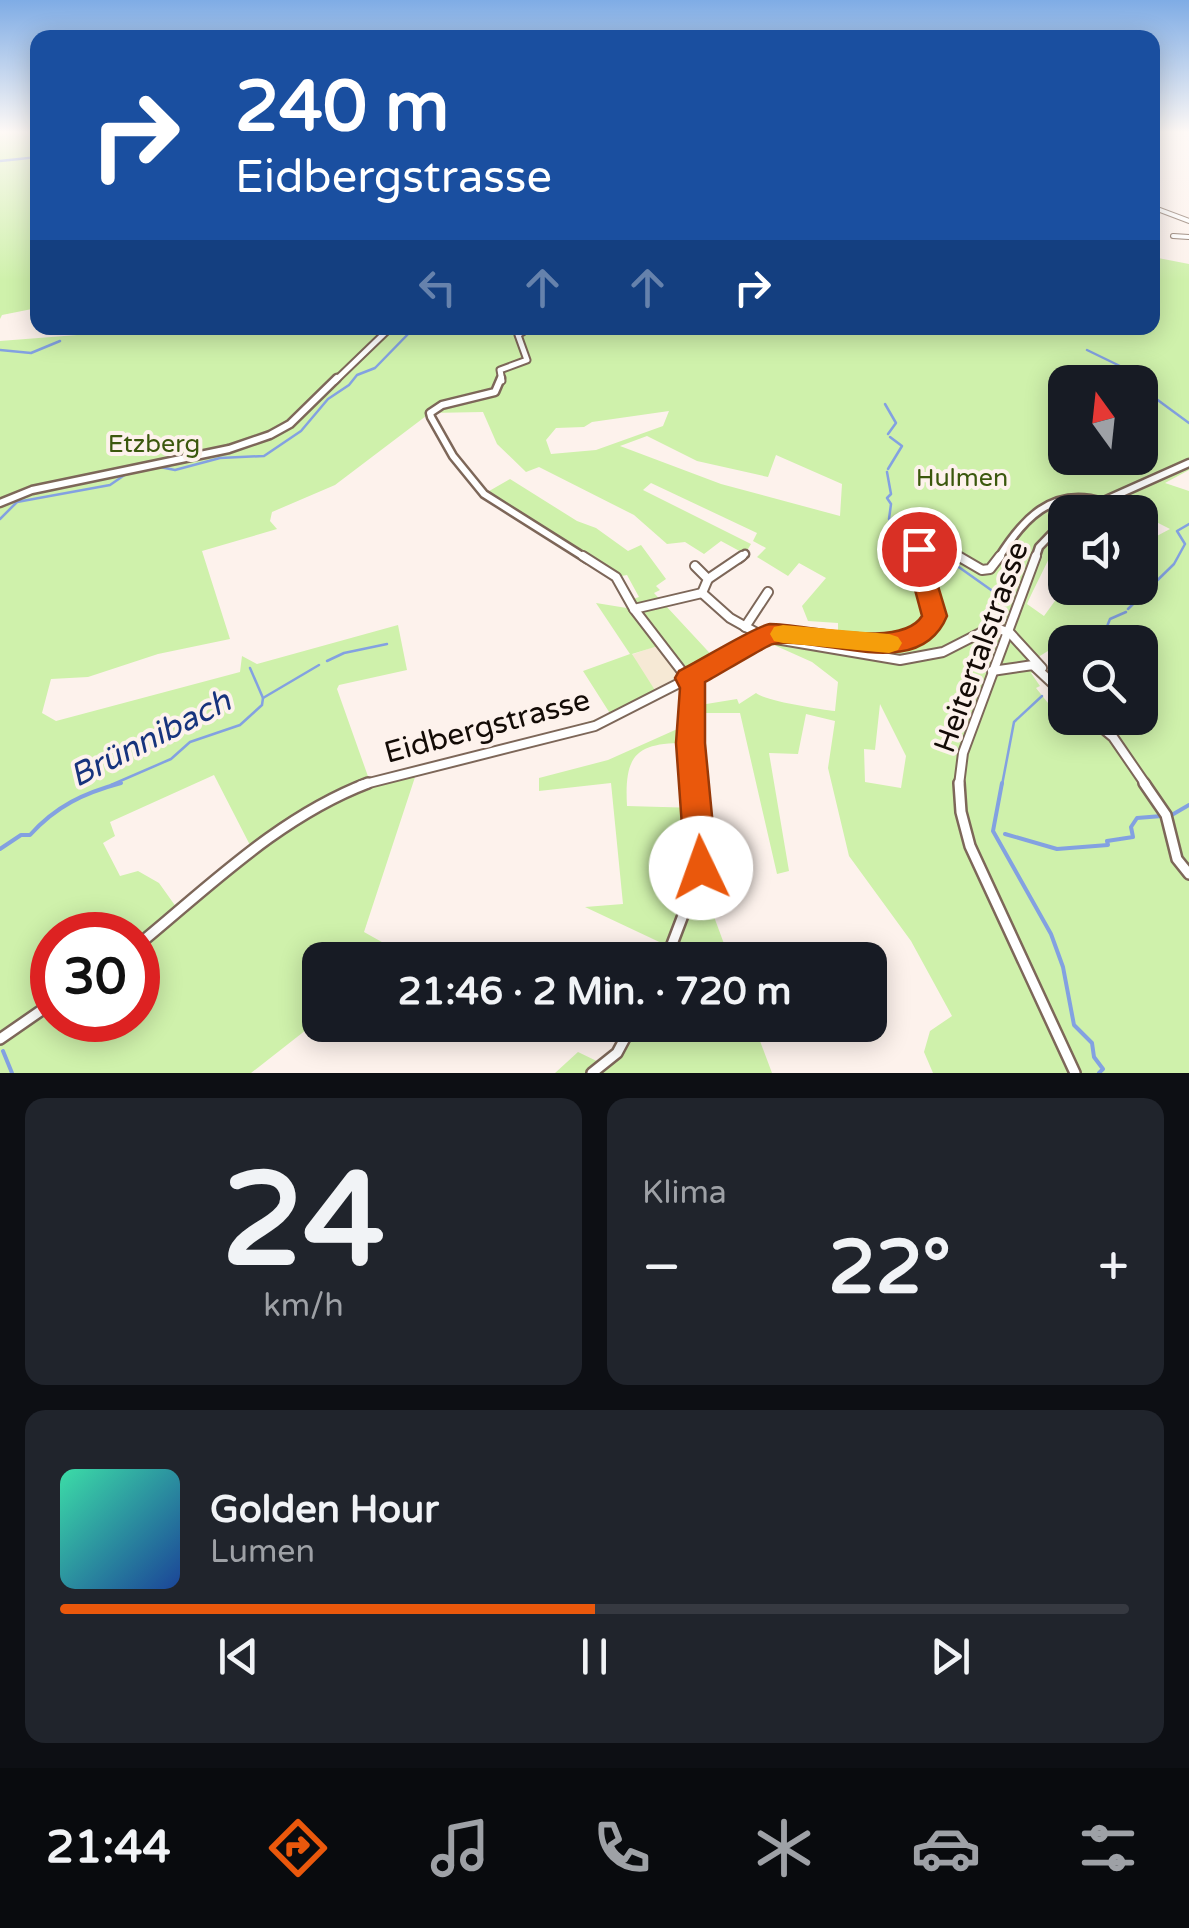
<!DOCTYPE html>
<html lang="de">
<head>
<meta charset="utf-8">
<style>
	body { margin:0; font-family:"Varela Round",sans-serif; background:#20242c; color:#f1f3f6; height:100vh; display:flex; flex-direction:column; font-size:38px; white-space:nowrap }
	* { box-sizing:border-box; margin:0 }
	p { font-size:32px; color:#9ea1a6 }
	.icon { flex:none; width:55px; height:55px; fill:none; stroke:currentColor; stroke-width:2; stroke-linecap:round; stroke-linejoin:round }
	.map { position:relative; height:1073px; overflow:hidden }
	.drawer { display:flex; flex-direction:column; gap:25px; padding:25px; background:#0d0f14; flex:1 }
	.drawer>* { flex:none }
	.banner { position:absolute; left:30px; top:30px; width:1130px; height:305px; border-radius:20px; box-shadow:0 5px 25px #0003; background:#1a4fa0; color:#fff; overflow:hidden }
	.needle { width:65px; rotate:345deg }
	.tools { position:absolute; left:1048px; top:365px; display:grid; gap:20px }
	.tools a { display:grid; place-items:center; width:110px; height:110px; border-radius:20px; background:#171b24; box-shadow:0 5px 25px #0003; font-size:50px }
	.speed { position:absolute; left:30px; top:912px; display:flex; gap:20px; font-size:50px; font-weight:700; text-align:center }
	.speed>* { display:grid; place-content:center; width:130px; height:130px; border-radius:50%; background:#171b24; box-shadow:0 5px 25px #0003; line-height:1 }
	.speed .limit { border:15px solid #d22; background:#fff; color:#111 }
	.pin { position:absolute; display:grid; place-items:center; width:85px; height:85px; color:#fff; margin:-42px; border:5px solid #fff; border-radius:50%; box-shadow:0 2px 10px #0007 }
	.me { position:absolute; width:110px; margin:-55px; rotate:357deg; stroke-linejoin:round; filter:drop-shadow(0 0 8px #0008) }
	.turn { display:flex; align-items:center; gap:35px; height:210px; padding:0 40px; font-size:45px }
	.turn .icon { width:130px; height:130px; stroke-width:2.5 }
	.turn b { display:block; font-size:70px; line-height:85px }
	.lanes { display:flex; align-items:center; height:95px; padding:0 40px; background:#0003; justify-content:center; gap:50px; direction:ltr }
	.lanes .off { opacity:.35 }
	.big { font-size:75px; font-weight:700; line-height:1.1 }
	.drawer .widget { flex:1; display:flex; flex-direction:column; justify-content:center; gap:15px; min-width:0; padding:0 35px; border-radius:20px; background:#20242c }
	.drawer .dial { align-items:center; gap:0 }
	.dial b { font-size:130px; line-height:1 }
	.song { display:flex; align-items:center; gap:30px }
	.cover { width:120px; height:120px; border-radius:15px; background:linear-gradient(135deg,hsl(160 70% 55%),hsl(220 70% 35%)) }
	.played { height:10px; border-radius:5px; background:linear-gradient(90deg,#ea580c 50%,#363941 50%) }
	.keys { display:flex; justify-content:space-around; direction:ltr }
	.heat { display:flex; justify-content:space-between; align-items:center; font-size:55px; direction:ltr }
	.drawer .tiles { flex:1; display:grid; gap:25px; grid-template-columns:1fr 1fr }
	.widget:last-child { grid-column:span 2 }
	.trip { position:absolute; left:302px; top:942px; width:585px; height:100px; border-radius:20px; background:#171b24; box-shadow:0 5px 25px #0003; font-weight:700; line-height:100px; text-align:center }
	.tab-bar { display:flex; height:160px; justify-content:space-around; align-items:center; background:#090b0e; color:#9ea1a6 }
	.tab-bar .icon { width:70px; height:70px }
	.tab-bar .selected { color:#ea580c }
	.tab-bar b { font-size:45px; color:#f1f3f6 }
	.map>svg:first-child { display:block }
</style>
</head>
<body>
<div class="map">
<svg width="1189" height="1073" viewBox="0 0 1189 1073">
	<rect width="100%" height="100%" fill="#fdf2ec"/>
	<path fill="#f6e9d5" d="M 661,644 L 689,678 L 658,695 L 631,655 Z"/>
	<g fill="#cff1ab" fill-rule="evenodd">
		<path d="M 0,131 L 38,131 L 37,308 L 2,315 L 0,319 Z"/>
		<path d="M 1153,257 L 1189,264 L 1189,470 L 1165,483 L 1189,491 L 1189,1073 L 933,1073 L 924,1052 L 930,1031 L 952,1016 L 911,941 L 849,856 L 828,768 L 835,721 L 806,714 L 798,754 L 769,753 L 789,871 L 777,874 L 740,713 L 694,713 L 694,706 L 737,699 L 739,704 L 756,693 C 766,701 819,709 835,711 L 838,682 L 812,662 L 774,645 L 758,650 L 751,645 L 759,636 L 838,639 L 838,623 L 808,621 L 802,606 L 826,578 L 799,563 L 788,576 L 757,557 L 766,548 L 753,541 L 757,533 L 651,483 L 643,490 L 751,544 L 745,554 L 721,541 L 704,554 L 685,542 L 667,544 L 634,515 L 539,467 L 526,472 L 497,444 L 483,412 L 430,413 L 335,485 L 272,512 L 270,521 L 277,529 L 202,551 L 230,639 L 158,654 L 88,677 L 51,679 L 42,713 L 56,721 L 240,672 L 242,656 L 257,664 L 398,625 L 407,670 L 339,685 L 337,689 L 370,782 L 417,771 L 364,932 L 414,960 L 320,960 L 320,1019 L 251,1073 L 0,1073 L 0,341 L 90,334 L 98,328 L 1152,328 ZM 1065,382 L 1140,382 L 1140,458 L 1065,458 ZM 669,411 L 663,426 L 596,450 L 551,454 L 546,440 L 556,428 L 584,427 L 592,422 ZM 647,436 L 697,461 L 768,477 L 776,455 L 842,484 L 840,516 L 721,484 L 620,446 ZM 1121,504 L 1170,529 L 1140,545 L 1140,588 L 1065,587 L 1044,616 L 1027,604 C 1037,581 1065,532 1065,512 L 1102,512 ZM 1065,642 L 1140,642 L 1140,718 L 1110,718 L 1107,729 L 1096,721 L 1068,728 L 1036,688 L 1040,686 L 1031,673 L 1038,671 L 1035,659 L 1056,646 L 1065,652 ZM 880,704 L 906,756 L 901,788 L 865,782 L 864,749 L 875,750 ZM 214,775 L 252,849 L 179,911 L 159,883 L 138,871 L 120,876 L 103,843 L 115,836 L 110,822 ZM 52,935 L 138,935 L 138,1020 L 52,1020 Z"/>
		<path d="M 510,479 L 577,521 L 596,528 L 628,551 L 641,545 L 666,579 L 656,586 L 660,590 L 654,593 L 718,662 L 689,678 L 661,645 L 632,654 L 658,695 L 620,716 L 547,739 L 544,735 L 611,715 L 583,671 L 630,654 L 596,603 L 633,609 L 630,600 L 639,597 L 627,575 L 616,577 L 484,494 Z"/>
		<path d="M 693,722 L 690,743 C 637,742 624,753 627,806 L 698,808 L 699,876 L 730,960 L 666,960 L 670,947 L 585,907 L 623,904 L 611,783 L 539,791 L 539,778 L 608,760 Z"/>
		<path d="M 632,1025 L 754,1025 L 772,1073 L 555,1073 L 578,1052 L 605,1065 Z"/>
	</g>
	<g fill="none" stroke-linecap="round" stroke-linejoin="round">
		<g stroke="#83a1e1" stroke-width="2.5">
			<path d="M 0,161 L 38,157"/>
			<path d="M 0,350 L 31,353 L 60,341"/>
			<path d="M 1087,350 L 1122,367"/>
			<path d="M 1124,370 L 1137,382"/>
			<path d="M 1140,387 L 1189,423"/>
			<path d="M 885,404 L 896,423 L 888,434"/>
			<path d="M 888,469 L 902,446 L 890,437"/>
			<path d="M 887,472 L 891,494 L 887,498 L 891,504 L 889,519 L 906,535"/>
			<path d="M 0,519 L 17,502 L 110,485 L 126,474 L 160,467 L 175,470 L 220,458 L 264,456 L 301,431 L 328,399 L 349,385 L 357,375 L 375,368 L 414,328"/>
			<path d="M 946,558 L 1001,597"/>
			<path d="M 1128,609 L 1174,564 L 1185,544 L 1177,531 L 1189,524"/>
			<path d="M 1078,642 L 1104,634 L 1110,619 L 1126,612"/>
			<path d="M 327,661 L 344,653 L 387,644"/>
			<path d="M 250,668 L 263,698"/>
			<path d="M 111,785 L 171,759 L 190,742 L 240,725 L 262,705 L 263,698 L 319,665"/>
			<path d="M 1002,785 L 1014,722 L 1042,696"/>
		</g>
		<g stroke="#83a1e1" stroke-width="4">
			<path d="M 1002,783 L 993,831 L 1051,934 L 1063,967 L 1074,1025 L 1092,1043 L 1094,1057 L 1103,1069 L 1099,1073"/>
			<path d="M 1170,816 L 1189,805"/>
			<path d="M 1005,834 L 1057,849 L 1108,845 L 1107,841 L 1133,837 L 1131,827 L 1137,818 L 1162,816"/>
			<path d="M 0,849 L 21,835 L 30,835 C 56,806 84,793 121,783"/>
			<path d="M 3,1051 L 12,1073"/>
		</g>
		<g stroke="#7d6759" stroke-width="6">
			<g id="minor-far4">
				<path d="M 1152,207 L 1189,221"/>
				<path d="M 1173,236 L 1189,237"/>
			</g>
		</g>
		<g stroke="#7d6759" stroke-width="9">
			<g id="minor-far3">
				<path d="M 335,381 L 390,328"/>
				<path d="M 502,381 L 500,370 L 527,360 L 518,335 L 529,328"/>
			</g>
		</g>
		<g stroke="#7d6759" stroke-width="11">
			<g id="minor-far2">
				<path d="M 501,378 L 495,392 L 442,405 L 430,413 L 431,417 L 453,456 L 484,494 L 587,559"/>
				<path d="M 0,503 L 32,490 L 229,449 L 270,435 L 290,424 L 337,378"/>
				<path d="M 1079,512 L 1189,463"/>
				<path d="M 739,559 L 745,554"/>
				<path d="M 918,559 L 919,549 L 934,546 L 962,559"/>
				<path d="M 998,559 C 1022,520 1052,486 1103,502"/>
				<path d="M 1035,559 L 1039,547 L 1065,520"/>
			</g>
		</g>
		<g stroke="#7d6759" stroke-width="12">
			<g id="minor-far1">
				<path d="M 583,556 L 616,577 L 634,609 L 694,687 L 690,743 L 694,785"/>
				<path d="M 958,556 L 982,570 L 990,569 L 1000,556"/>
				<path d="M 695,566 L 708,579 L 702,593"/>
				<path d="M 708,579 L 742,556"/>
				<path d="M 702,593 L 730,618 L 764,637 L 900,660 L 943,652 L 986,630 L 999,629 L 1010,633 L 1042,668"/>
				<path d="M 634,609 L 702,593"/>
				<path d="M 745,627 L 768,592"/>
				<path d="M 992,671 L 1033,665 L 1065,695"/>
				<path d="M 1090,718 L 1113,737 L 1146,785"/>
				<path d="M 361,785 L 595,726 L 744,650 L 766,634 C 800,635 925,662 934,616 C 938,597 923,573 917,556"/>
				<path d="M 959,785 L 963,753 L 1036,556"/>
			</g>
		</g>
		<g stroke="#7d6759" stroke-width="14">
			<g id="minor">
				<path d="M 959,783 L 961,812 L 970,846 L 1075,1073"/>
				<path d="M 1144,783 L 1166,815 L 1177,859 L 1189,874"/>
				<path d="M 138,945 C 211,885 279,817 368,783"/>
				<path d="M 666,960 L 701,868 L 694,783"/>
				<path d="M 0,1039 L 52,1003"/>
				<path d="M 592,1073 L 617,1053 L 632,1025"/>
			</g>
		</g>
		<use href="#minor-far4" stroke="#fff" stroke-width="4"/>
		<use href="#minor-far3" stroke="#fff" stroke-width="5"/>
		<use href="#minor-far2" stroke="#fff" stroke-width="6"/>
		<use href="#minor-far1" stroke="#fff" stroke-width="8"/>
		<use href="#minor" stroke="#fff" stroke-width="9"/>
	</g>
	<linearGradient id="sky" x2="0" y2="1"><stop stop-color="#7face5"/><stop offset="0.47" stop-color="#fef9f6"/><stop offset="1" stop-color="#fef9f6" stop-opacity="0"/></linearGradient>
	<rect width="1189" height="281" fill="url(#sky)"/>
	<path fill="#ea580c" stroke="#983908" stroke-width="2.5" d="M 919,541 L 931,549 L 929,556 L 947,616 C 919,684 825,635 773,644 C 769,644 715,677 705,682 L 705,743 L 717,868 L 713,879 L 701,883 L 690,879 L 685,868 L 676,743 L 680,688 L 675,678 L 679,671 C 696,663 757,625 770,624 C 806,624 901,650 922,616 L 906,556 L 911,543 Z"/>
	<path fill="#f59e0b" d="M 783,625 L 889,634 L 898,637 L 902,643 L 898,650 L 889,653 L 783,643 L 774,641 L 770,634 L 774,627 Z"/>
	<g text-anchor="middle" stroke-width="8" stroke-linejoin="round" paint-order="stroke">
		<g font-size="25" fill="#3b580d" stroke="#fdf2ec">
			<text x="154" y="452">Etzberg</text>
			<text x="962" y="486">Hulmen</text>
		</g>
		<g font-size="30" fill="#130b06" stroke="#fdf2ec">
			<text transform="translate(981 647) rotate(-70)" y="10">Heitertalstrasse</text>
			<text transform="translate(487 726) rotate(-15)" y="10">Eidbergstrasse</text>
		</g>
		<g font-size="32" font-style="italic" fill="#17337d" stroke="#fdf2ec">
			<text transform="translate(150 738) rotate(-27)" y="11">Brünnibach</text>
		</g>
	</g>
</svg>
<div class="tools">
<a><svg class="needle" viewBox="-14 -14 28 28"><path d="M0-13l5 13h-10z" fill="#e53935"/><path d="M0 13l5-13h-10z" fill="#9ea1a6"/></svg></a>
<a><svg class="icon" aria-label="sound" viewBox="0 0 24 24"><path d="M4 9h4l5-4v14l-5-4H4zM17 9q2 3 0 6"/></svg></a>
<a><svg class="icon" aria-label="search" viewBox="0 0 24 24"><circle cx="10" cy="10" r="6"/><path d="M15 15l6 6"/></svg></a>
</div>
<div class="speed"><div class="limit">30</div></div>
<div class="pin" style="left:919px;top:549px;background:#d93025"><svg class="icon" aria-label="arrive" viewBox="0 0 24 24"><path d="M6 21V4h12l-3 4 3 4H6"/></svg></div>
<svg class="me" style="left:701px;top:868px" viewBox="-20 -20 40 40"><circle r="19" fill="#fff"/><path d="M0-13L10 11 0 6-10 11z" fill="#ea580c"/></svg>
<div class="trip">21:46 · 2 Min. · 720 m</div>
<div class="banner">
<div class="turn"><svg class="icon" aria-label="right" viewBox="0 0 24 24"><path d="M7 20v-9h11M14 6l5 5-5 5"/></svg><div><b>240 m</b>Eidbergstrasse</div></div>
<div class="lanes"><svg class="icon off" aria-label="left" viewBox="0 0 24 24"><path d="M17 20v-9H6M10 6l-5 5 5 5"/></svg><svg class="icon off" aria-label="ahead" viewBox="0 0 24 24"><path d="M12 20V5M6 11l6-6 6 6"/></svg><svg class="icon off" aria-label="ahead" viewBox="0 0 24 24"><path d="M12 20V5M6 11l6-6 6 6"/></svg><svg class="icon" aria-label="right" viewBox="0 0 24 24"><path d="M7 20v-9h11M14 6l5 5-5 5"/></svg></div>
</div>
</div>
<section class="drawer">
<div class="tiles">
<div class="widget dial"><b>24</b><p>km/h</p></div>
<div class="widget"><p>Klima</p>
<div class="heat"><a>−</a><b class="big">22°</b><a>+</a></div>
</div>
<div class="widget">
<div class="song"><i class="cover"></i><div><b>Golden Hour</b><p>Lumen</p></div></div>
<div class="played"></div>
<div class="keys"><svg class="icon" aria-label="previous" viewBox="0 0 24 24"><path d="M18 5L8 12l10 7zM5 5v14"/></svg><svg class="icon" aria-label="pause" viewBox="0 0 24 24"><path d="M8 5v14M16 5v14"/></svg><svg class="icon" aria-label="next" viewBox="0 0 24 24"><path d="M6 5l10 7-10 7zM19 5v14"/></svg></div>
</div>
</div>
</section>
<nav class="tab-bar">
<b>21:44</b>
<svg class="icon selected" aria-label="directions" viewBox="0 0 24 24"><path d="M12 3l9 9-9 9-9-9zM9 14v-3h6M13 9l2 2-2 2"/></svg>
<svg class="icon" aria-label="music" viewBox="0 0 24 24"><path d="M9 18V5l10-2v13"/><circle cx="6" cy="18" r="3"/><circle cx="16" cy="16" r="3"/></svg>
<svg class="icon" aria-label="phone" viewBox="0 0 24 24"><path d="M5 4h4l2 5-3 2q2 4 5 5l2-3 5 2v4C11 20 4 13 5 4z"/></svg>
<svg class="icon" aria-label="climate" viewBox="0 0 24 24"><path d="M12 3v18M4 7l16 10M4 17L20 7"/></svg>
<svg class="icon" aria-label="car" viewBox="0 0 24 24"><path d="M5 17H2v-5l4-1 3-4h7l3 4 3 1v5h-3M9 17h6M6 11h13"/><circle cx="7" cy="17" r="2"/><circle cx="17" cy="17" r="2"/></svg>
<svg class="icon" aria-label="filters" viewBox="0 0 24 24"><path d="M4 7h16M4 17h16"/><circle cx="9" cy="7" r="2"/><circle cx="15" cy="17" r="2"/></svg>
</nav>
</body>
</html>
